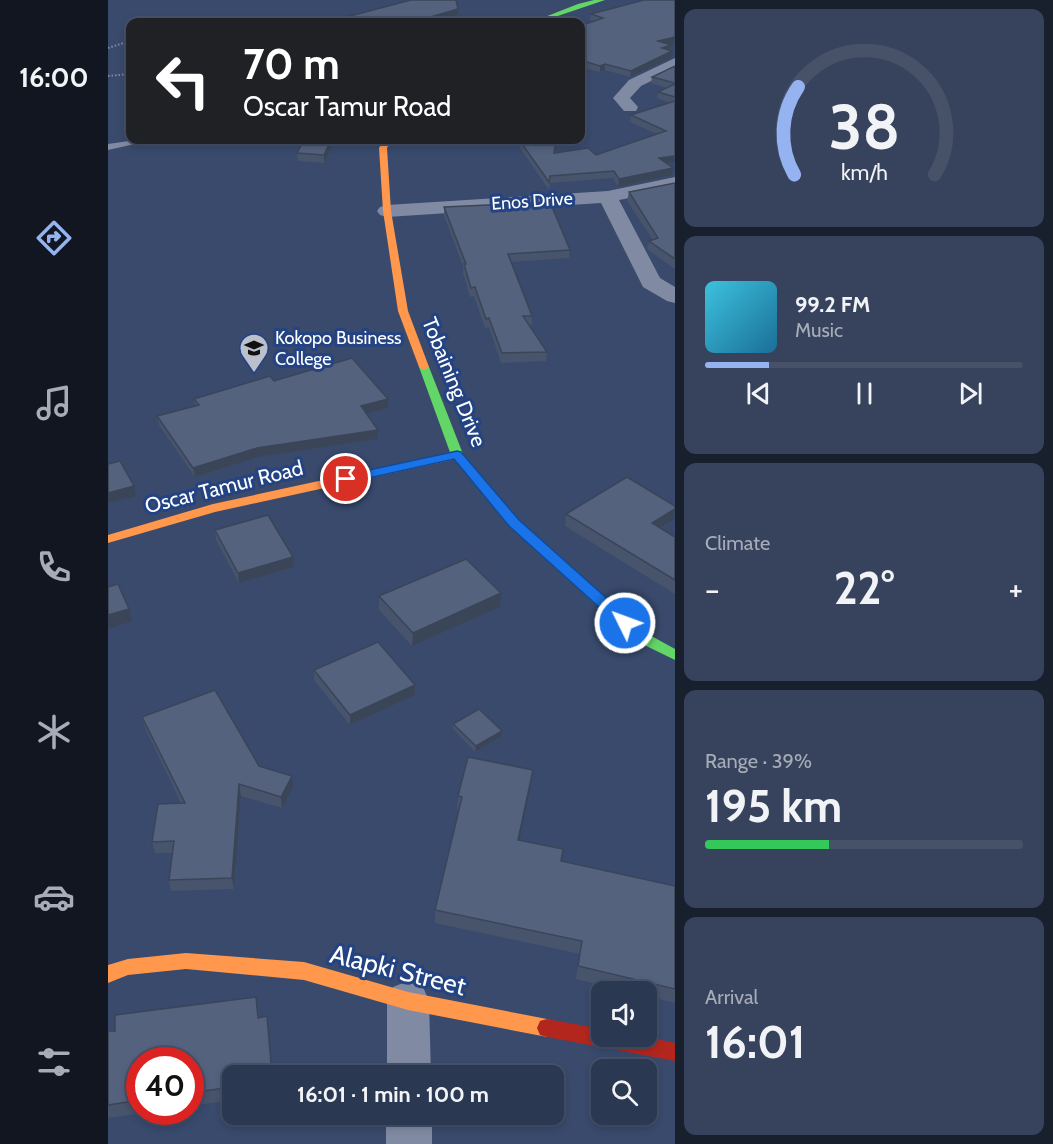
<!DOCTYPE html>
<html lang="en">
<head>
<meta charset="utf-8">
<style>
	body { margin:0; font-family:Cabin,sans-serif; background:#37435c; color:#f1f3f6; height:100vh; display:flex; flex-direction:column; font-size:22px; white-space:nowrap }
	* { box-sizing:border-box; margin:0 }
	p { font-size:20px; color:#a6acb8 }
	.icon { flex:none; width:33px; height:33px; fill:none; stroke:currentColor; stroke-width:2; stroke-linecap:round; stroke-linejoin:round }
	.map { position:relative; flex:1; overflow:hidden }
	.sheet { display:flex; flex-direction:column; gap:9px; padding:9px; background:#181f2d; width:378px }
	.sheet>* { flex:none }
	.guide { position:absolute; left:18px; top:18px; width:459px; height:126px; border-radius:12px; box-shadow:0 3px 9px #0003,0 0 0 2px #475269; background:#202124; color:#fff; overflow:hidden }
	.controls { position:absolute; left:483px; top:981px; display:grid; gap:12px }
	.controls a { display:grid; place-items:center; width:66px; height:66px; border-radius:12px; background:#2b3852; box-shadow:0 3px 9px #0003,0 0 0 2px #475269; font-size:30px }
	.speed { position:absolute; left:18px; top:1047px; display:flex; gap:12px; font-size:30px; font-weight:700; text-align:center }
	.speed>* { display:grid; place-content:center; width:78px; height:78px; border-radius:50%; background:#2b3852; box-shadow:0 3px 9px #0003,0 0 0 2px #475269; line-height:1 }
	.speed .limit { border:9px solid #d22; background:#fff; color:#111 }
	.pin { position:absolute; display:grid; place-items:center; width:51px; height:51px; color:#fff; margin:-26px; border:3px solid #fff; border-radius:50%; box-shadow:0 2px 6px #0007 }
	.me { position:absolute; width:66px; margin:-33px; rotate:312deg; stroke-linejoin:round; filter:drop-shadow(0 0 4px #0008) }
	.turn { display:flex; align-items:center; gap:21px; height:126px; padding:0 18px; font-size:27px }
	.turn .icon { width:78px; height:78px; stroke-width:2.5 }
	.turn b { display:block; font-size:42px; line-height:51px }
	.big { font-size:45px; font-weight:800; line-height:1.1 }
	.sheet .widget { flex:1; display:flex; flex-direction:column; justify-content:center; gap:9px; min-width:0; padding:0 21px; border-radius:12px; background:#37435c }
	.sheet .dial { align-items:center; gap:0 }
	.dial svg { height:156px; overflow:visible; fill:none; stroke:#475269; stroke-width:7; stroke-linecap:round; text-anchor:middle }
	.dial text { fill:#f1f3f6; stroke:none }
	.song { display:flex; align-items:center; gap:18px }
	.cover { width:72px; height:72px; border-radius:9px; background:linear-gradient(135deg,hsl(190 70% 55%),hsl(200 70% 35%)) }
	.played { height:6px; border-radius:3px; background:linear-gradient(90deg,#95b2f1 20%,#475269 20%) }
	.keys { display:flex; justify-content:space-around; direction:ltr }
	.heat { display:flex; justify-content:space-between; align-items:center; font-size:33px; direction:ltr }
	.charge { height:9px; border-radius:4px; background:linear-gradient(90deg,#34c759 39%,#475269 0) }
	.trip { position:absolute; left:114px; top:1065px; width:342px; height:60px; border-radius:12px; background:#2b3852; box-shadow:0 3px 9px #0003,0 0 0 2px #475269; font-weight:800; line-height:60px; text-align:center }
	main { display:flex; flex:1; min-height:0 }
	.tab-bar { display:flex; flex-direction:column; width:108px; justify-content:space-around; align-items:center; background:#111621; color:#a6acb8 }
	.tab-bar .icon { width:42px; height:42px }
	.tab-bar .selected { color:#95b2f1 }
	.tab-bar b { font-size:27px; color:#f1f3f6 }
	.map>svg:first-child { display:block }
</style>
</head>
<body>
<main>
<nav class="tab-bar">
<b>16:00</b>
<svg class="icon selected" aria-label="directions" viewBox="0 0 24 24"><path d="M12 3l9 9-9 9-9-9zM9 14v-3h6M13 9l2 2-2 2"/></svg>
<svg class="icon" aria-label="music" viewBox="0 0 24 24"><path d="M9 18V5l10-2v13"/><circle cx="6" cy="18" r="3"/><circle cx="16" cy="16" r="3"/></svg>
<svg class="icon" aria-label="phone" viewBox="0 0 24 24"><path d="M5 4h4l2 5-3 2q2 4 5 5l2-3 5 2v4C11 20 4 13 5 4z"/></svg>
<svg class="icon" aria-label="climate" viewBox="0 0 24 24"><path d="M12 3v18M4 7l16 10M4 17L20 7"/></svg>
<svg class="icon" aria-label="car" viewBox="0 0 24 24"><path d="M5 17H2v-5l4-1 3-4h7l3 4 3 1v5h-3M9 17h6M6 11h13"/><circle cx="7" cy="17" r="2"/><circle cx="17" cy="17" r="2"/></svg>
<svg class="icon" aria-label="filters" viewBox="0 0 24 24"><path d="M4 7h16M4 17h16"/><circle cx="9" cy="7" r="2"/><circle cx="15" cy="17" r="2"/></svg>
</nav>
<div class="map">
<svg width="567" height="1144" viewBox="0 0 567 1144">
	<rect width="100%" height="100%" fill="#394a6d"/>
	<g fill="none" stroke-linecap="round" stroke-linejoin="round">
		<g stroke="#808ba3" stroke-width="2" stroke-dasharray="1.5 2" stroke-linecap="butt">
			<path d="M 87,22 L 103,17"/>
			<path d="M 0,48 L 22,41"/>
			<path d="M 0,76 L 22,74"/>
		</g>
		<path fill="#808ba3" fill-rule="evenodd" d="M 28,140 L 45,140 L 0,150 L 0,144 Z"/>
		<g fill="#808ba3" fill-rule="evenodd">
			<path d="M 567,58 L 567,69 L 533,86 L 522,98 L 530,107 L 528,111 L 516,111 L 505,98 L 521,80 Z"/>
			<path d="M 567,177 L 567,189 L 511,200 L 552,278 L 567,287 L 567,303 L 559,301 L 535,287 L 493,203 L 279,217 L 272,215 L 269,211 L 272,207 L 279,205 L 500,191 Z"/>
			<path d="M 300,981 L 315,987 L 321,1001 L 323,1076 L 279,1076 L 279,1001 L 285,987 Z"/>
			<rect x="278" y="1114" width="46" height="30"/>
		</g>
		<g fill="#63d668" fill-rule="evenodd">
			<path d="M 486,0 L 497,0 L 432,22 L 424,22 L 470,4 Z"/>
			<path d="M 316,364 L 321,367 L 355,454 L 411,520 L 538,633 L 567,649 L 567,660 L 528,641 L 401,526 L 343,455 L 311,367 Z"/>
		</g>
		<g fill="#ff974d" fill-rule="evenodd">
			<path d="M 276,140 L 284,140 L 279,148 L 283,211 L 300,311 L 321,367 L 316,370 L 311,367 L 290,311 L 275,211 L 271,148 Z"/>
			<path d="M 349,451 L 355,455 L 353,458 L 107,512 L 0,543 L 0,535 L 105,504 Z"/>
			<path d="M 78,953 L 196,962 L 300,992 L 439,1019 L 446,1021 L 449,1028 L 446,1035 L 439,1037 L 300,1010 L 196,980 L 78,969 L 20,975 L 0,983 L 0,965 L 20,959 Z"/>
		</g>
		<path fill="#b3261e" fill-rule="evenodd" d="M 439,1019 L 494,1029 L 494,1036 L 535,1036 L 567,1043 L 567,1061 L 439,1037 L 432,1035 L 429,1028 L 432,1021 Z"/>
	</g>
	<g fill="#48546c">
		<path d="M 567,0 L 567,43 L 561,44 L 563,45 L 563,58 L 522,77 L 497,70 L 492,72 L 472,67 L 472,26 L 486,21 L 482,20 L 483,14 Z"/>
		<path d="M 567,66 L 567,162 L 559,164 L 565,168 L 564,175 L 510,187 L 505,178 L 442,183 L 441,190 L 412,148 L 413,140 L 446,153 L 488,155 L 549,134 L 522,122 L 523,115 L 563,103 L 549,98 L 550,92 L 559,88 L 543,83 L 544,77 Z"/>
		<path d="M 196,140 L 227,140 L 216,163 L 190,161 L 189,153 Z"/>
		<path d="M 345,140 L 365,140 L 351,147 Z"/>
		<path d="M 567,183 L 567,269 L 539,249 L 541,241 L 545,240 L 519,201 L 521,192 Z"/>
		<path d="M 336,207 L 462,250 L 461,258 L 403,262 L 424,316 L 424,325 L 421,325 L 439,352 L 438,361 L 393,363 L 381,327 L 377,328 L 366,296 L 362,297 L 355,273 L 355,266 L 336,216 Z"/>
		<path d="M 166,381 L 280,408 L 259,413 L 270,430 L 270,439 L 150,457 L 87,477 L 51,425 L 49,416 L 87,406 L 86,399 Z"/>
		<path d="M 458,514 L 566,519 L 553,528 L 567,537 L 567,594 L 457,526 Z"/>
		<path d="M 107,530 L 186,567 L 131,583 L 108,540 Z"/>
		<path d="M 271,596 L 392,607 L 304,646 L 271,610 Z"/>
		<path d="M 206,670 L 307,685 L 307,695 L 242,725 L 206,680 Z"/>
		<path d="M 34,717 L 151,766 L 185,788 L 174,808 L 133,796 L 126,889 L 63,891 L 61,880 L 64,853 L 47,853 L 44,842 L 73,803 L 37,728 Z"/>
		<path d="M 345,724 L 393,736 L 367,752 L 345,729 Z"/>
		<path d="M 425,770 L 423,783 L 411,840 L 453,861 L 567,886 L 567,1003 L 538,996 L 538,992 L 520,992 L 468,979 L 472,954 L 327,923 L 327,910 L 351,810 L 349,809 L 350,796 Z"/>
		<path d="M 150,1010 L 151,1018 L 159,1016 L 161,1029 L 124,1076 L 124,1100 L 82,1106 L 82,1060 L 32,1060 L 32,1112 L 42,1112 L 0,1118 L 0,1031 Z"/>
	</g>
	<g fill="#3b4558">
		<path d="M 350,9 L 350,14 L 322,22 L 305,22 Z"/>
		<path d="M 567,37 L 567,43 L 549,47 L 550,41 Z"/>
		<path d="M 563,45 L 562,51 L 554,48 Z"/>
		<path d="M 564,51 L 563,58 L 522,77 L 523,71 Z"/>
		<path d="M 497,64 L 497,70 L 492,72 L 492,66 Z"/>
		<path d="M 223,140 L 227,140 L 216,163 L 216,155 Z"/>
		<path d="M 351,140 L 365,140 L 351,147 Z"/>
		<path d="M 567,156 L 567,162 L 550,165 L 551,158 Z"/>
		<path d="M 565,168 L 564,175 L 510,187 L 511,179 Z"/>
		<path d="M 280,399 L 280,408 L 254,415 L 253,406 Z"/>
		<path d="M 270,430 L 270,439 L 150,457 L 87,477 L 85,468 L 149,448 Z"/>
		<path d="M 26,486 L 28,496 L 0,503 L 0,493 Z"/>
		<path d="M 567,509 L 566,519 L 542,535 L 544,523 Z"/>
		<path d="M 185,557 L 186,567 L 131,583 L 130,573 Z"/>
		<path d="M 393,593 L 392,607 L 304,646 L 305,633 Z"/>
		<path d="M 21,609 L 24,621 L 0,629 L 0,615 Z"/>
		<path d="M 307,685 L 307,695 L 242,725 L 242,715 Z"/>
		<path d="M 394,731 L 393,736 L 367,752 L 368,746 Z"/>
		<path d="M 425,770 L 423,783 L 409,853 L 410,840 Z"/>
		<path d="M 184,776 L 185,788 L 174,808 L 173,797 Z"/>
		<path d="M 131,784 L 133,796 L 126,889 L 124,878 Z"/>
		<path d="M 159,1016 L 161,1029 L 165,1076 L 164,1076 Z"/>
	</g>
	<g fill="#54627e" stroke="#3b4558" stroke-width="1.5">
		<path d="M 303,0 L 348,0 L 350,9 L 305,22 L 226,22 L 227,20 Z"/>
		<path d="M 536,0 L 567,0 L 567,37 L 550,41 L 563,45 L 554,48 L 564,51 L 523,71 L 497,64 L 492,66 L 472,60 L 472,26 L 495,18 L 483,14 Z"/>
		<path d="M 567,66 L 567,83 L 544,77 Z"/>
		<path d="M 567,84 L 567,97 L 550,92 Z"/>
		<path d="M 567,101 L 567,156 L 551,158 L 565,168 L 511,179 L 506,171 L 442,176 L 441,182 L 412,141 L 413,140 L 448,140 L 446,153 L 480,148 L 488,155 L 558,131 L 523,115 Z"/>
		<path d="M 196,140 L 223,140 L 216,155 L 189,153 Z"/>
		<path d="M 567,183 L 567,259 L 541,241 L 550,238 L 521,192 Z"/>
		<path d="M 442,202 L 462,250 L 400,254 L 424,316 L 415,316 L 439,352 L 394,353 L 381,318 L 378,319 L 367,287 L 363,288 L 356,264 L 358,264 L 336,207 Z"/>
		<path d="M 244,358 L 280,399 L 253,406 L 270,430 L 149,448 L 85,468 L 49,416 L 91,405 L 86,399 L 162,376 L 166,381 Z"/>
		<path d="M 12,461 L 26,486 L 0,493 L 0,464 Z"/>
		<path d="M 519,477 L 567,506 L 567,509 L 544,523 L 567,537 L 567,580 L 458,514 Z"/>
		<path d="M 160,515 L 185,557 L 130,573 L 107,530 Z"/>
		<path d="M 358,559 L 393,593 L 305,633 L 271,596 Z"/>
		<path d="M 10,584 L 21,609 L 0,615 L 0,587 Z"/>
		<path d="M 270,642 L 307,685 L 242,715 L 206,670 Z"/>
		<path d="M 107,690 L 151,766 L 184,776 L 173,797 L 131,784 L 124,878 L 61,880 L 66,841 L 44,842 L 50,804 L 77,803 L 34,717 Z"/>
		<path d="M 371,709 L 394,731 L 368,746 L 345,724 Z"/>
		<path d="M 360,757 L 425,770 L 410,840 L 455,849 L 453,861 L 567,886 L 567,989 L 470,966 L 474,941 L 327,910 L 354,797 L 350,796 Z"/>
		<path d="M 148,997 L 150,1018 L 159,1016 L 164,1076 L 124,1076 L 124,1087 L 82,1093 L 82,1060 L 32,1060 L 32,1100 L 0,1105 L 0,1031 L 7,1031 L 7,1015 Z"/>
	</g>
	<path fill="#1a73e8" stroke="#114b97" stroke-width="1.5" d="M 349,451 L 353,452 L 411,520 L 522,619 L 524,623 L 522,626 L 512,626 L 401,526 L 346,459 L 238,483 L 232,479 L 238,475 Z"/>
	<defs>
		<g id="university-pin" transform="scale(1.5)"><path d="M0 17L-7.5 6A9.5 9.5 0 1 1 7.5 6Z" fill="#bac0cc" stroke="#234383"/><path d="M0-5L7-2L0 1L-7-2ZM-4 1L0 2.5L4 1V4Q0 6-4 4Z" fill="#111"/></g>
	</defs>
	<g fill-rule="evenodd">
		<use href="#university-pin" x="146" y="348"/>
	</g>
	<g text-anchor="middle" stroke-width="6" stroke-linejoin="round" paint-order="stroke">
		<g font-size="18" fill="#fff" stroke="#234383">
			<text transform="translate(424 201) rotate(-4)" y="6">Enos Drive</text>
		</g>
		<g font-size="18" fill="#fff" stroke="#234383" text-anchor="start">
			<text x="167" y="344">Kokopo Business<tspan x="167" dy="21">College</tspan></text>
		</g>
		<g font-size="21" fill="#fff" stroke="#234383">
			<text transform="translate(346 382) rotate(68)" y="7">Tobaining Drive</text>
			<text transform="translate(116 487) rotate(-14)" y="7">Oscar Tamur Road</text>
		</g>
		<g font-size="26" fill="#fff" stroke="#234383">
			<text transform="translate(290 970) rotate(14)" y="9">Alapki Street</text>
		</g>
	</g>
</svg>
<div class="controls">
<a><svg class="icon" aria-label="sound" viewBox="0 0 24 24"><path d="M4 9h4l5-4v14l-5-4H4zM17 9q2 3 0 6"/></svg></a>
<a><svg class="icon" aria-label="search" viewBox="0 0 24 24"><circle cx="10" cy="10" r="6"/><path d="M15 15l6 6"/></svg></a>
</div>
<div class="speed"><div class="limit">40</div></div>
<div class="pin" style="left:238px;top:479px;background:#d93025"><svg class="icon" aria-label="arrive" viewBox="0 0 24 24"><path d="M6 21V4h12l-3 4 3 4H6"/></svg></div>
<svg class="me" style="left:517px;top:623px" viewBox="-20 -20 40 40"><circle r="17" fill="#1a73e8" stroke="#fff" stroke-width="3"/><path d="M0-11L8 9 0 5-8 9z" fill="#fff"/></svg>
<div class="trip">16:01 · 1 min · 100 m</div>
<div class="guide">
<div class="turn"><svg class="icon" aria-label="left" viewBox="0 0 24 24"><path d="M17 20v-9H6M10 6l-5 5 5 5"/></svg><div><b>70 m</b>Oscar Tamur Road</div></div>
</div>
</div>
<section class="sheet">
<div class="widget dial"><svg viewBox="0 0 100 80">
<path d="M14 69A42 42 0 1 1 86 69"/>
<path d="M14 69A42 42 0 0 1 16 24" stroke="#95b2f1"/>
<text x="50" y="56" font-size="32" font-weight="700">38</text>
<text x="50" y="72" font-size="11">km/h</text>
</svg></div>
<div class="widget">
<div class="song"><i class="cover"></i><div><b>99.2 FM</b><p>Music</p></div></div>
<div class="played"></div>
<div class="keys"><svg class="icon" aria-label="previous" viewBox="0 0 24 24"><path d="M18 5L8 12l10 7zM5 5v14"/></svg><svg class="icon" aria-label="pause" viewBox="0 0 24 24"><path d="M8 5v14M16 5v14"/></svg><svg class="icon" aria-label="next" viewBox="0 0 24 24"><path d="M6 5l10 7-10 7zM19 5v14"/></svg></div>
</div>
<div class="widget"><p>Climate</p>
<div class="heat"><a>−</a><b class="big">22°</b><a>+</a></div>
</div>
<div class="widget"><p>Range · 39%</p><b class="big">195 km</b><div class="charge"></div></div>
<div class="widget"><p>Arrival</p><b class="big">16:01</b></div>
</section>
</main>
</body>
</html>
